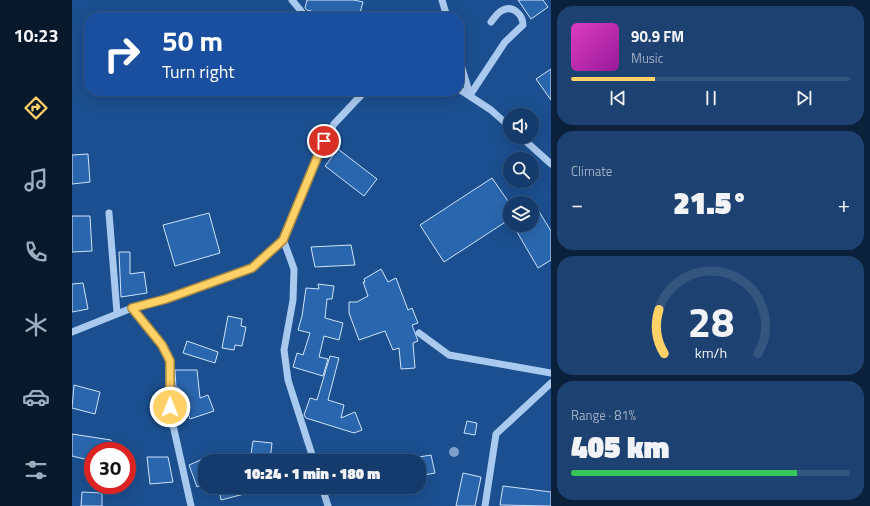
<!DOCTYPE html>
<html lang="en">
<head>
<meta charset="utf-8">
<style>
	body { margin:0; font-family:"Titillium Web",sans-serif; background:#1d4271; color:#f1f3f6; height:100vh; display:flex; flex-direction:column; font-size:15px; white-space:nowrap }
	* { box-sizing:border-box; margin:0 }
	p { font-size:13px; color:#9dadc1 }
	.icon { flex:none; width:22px; height:22px; fill:none; stroke:currentColor; stroke-width:2; stroke-linecap:round; stroke-linejoin:round }
	.map { position:relative; flex:1; overflow:hidden }
	.panel { display:flex; flex-direction:column; gap:6px; padding:6px; background:#0b203b; width:319px }
	.panel>* { flex:none }
	.banner { position:absolute; left:12px; top:12px; width:380px; height:84px; border-radius:16px; box-shadow:0 4px 16px #0002,0 0 0 1px #33557e; background:#1a4fa0; color:#fff; overflow:hidden }
	.fabs { position:absolute; left:431px; top:108px; display:grid; gap:8px }
	.fabs a { display:grid; place-items:center; width:36px; height:36px; border-radius:50%; background:#143b6b; box-shadow:0 4px 16px #0002,0 0 0 1px #33557e; font-size:20px }
	.speed { position:absolute; left:12px; top:442px; display:flex; gap:8px; font-size:20px; font-weight:700; text-align:center }
	.speed>* { display:grid; place-content:center; width:52px; height:52px; border-radius:50%; background:#143b6b; box-shadow:0 4px 16px #0002,0 0 0 1px #33557e; line-height:1 }
	.speed .limit { border:6px solid #d22; background:#fff; color:#111 }
	.pin { position:absolute; display:grid; place-items:center; width:34px; height:34px; color:#fff; margin:-17px; border:2px solid #fff; border-radius:50%; box-shadow:0 1px 4px #0007 }
	.me { position:absolute; width:44px; margin:-22px; rotate:0deg; stroke-linejoin:round; filter:drop-shadow(0 0 3px #0008) }
	.turn { display:flex; align-items:center; gap:14px; height:84px; padding:0 12px; font-size:18px }
	.turn .icon { width:52px; height:52px; stroke-width:2.5 }
	.turn b { display:block; font-size:28px; line-height:34px }
	.big { font-size:30px; font-weight:800; line-height:1.1 }
	.panel .widget { flex:1; display:flex; flex-direction:column; justify-content:center; gap:6px; min-width:0; padding:0 14px; border-radius:16px; background:#1d4271 }
	.panel .dial { align-items:center; gap:0 }
	.dial svg { height:104px; overflow:visible; fill:none; stroke:#33557e; stroke-width:7; stroke-linecap:round; text-anchor:middle }
	.dial text { fill:#f1f3f6; stroke:none }
	.song { display:flex; align-items:center; gap:12px }
	.cover { width:48px; height:48px; border-radius:6px; background:linear-gradient(135deg,hsl(310 70% 55%),hsl(300 70% 35%)) }
	.played { height:4px; border-radius:2px; background:linear-gradient(90deg,#ffd166 30%,#33557e 30%) }
	.keys { display:flex; justify-content:space-around; direction:ltr }
	.heat { display:flex; justify-content:space-between; align-items:center; font-size:22px; direction:ltr }
	.charge { height:6px; border-radius:3px; background:linear-gradient(90deg,#34c759 81%,#33557e 0) }
	.trip { position:absolute; left:126px; top:454px; width:228px; height:40px; border-radius:16px; background:#143b6b; box-shadow:0 4px 16px #0002,0 0 0 1px #33557e; font-weight:800; line-height:40px; text-align:center }
	main { display:flex; flex:1; min-height:0 }
	.tab-bar { display:flex; flex-direction:column; width:72px; justify-content:space-around; align-items:center; background:#08182b; color:#9dadc1 }
	.tab-bar .icon { width:28px; height:28px }
	.tab-bar .current { color:#ffd166 }
	.tab-bar b { font-size:18px; color:#f1f3f6 }
	.map>svg:first-child { display:block }
</style>
</head>
<body>
<main>
<nav class="tab-bar">
<b>10:23</b>
<svg class="icon current" aria-label="directions" viewBox="0 0 24 24"><path d="M12 3l9 9-9 9-9-9zM9 14v-3h6M13 9l2 2-2 2"/></svg>
<svg class="icon" aria-label="music" viewBox="0 0 24 24"><path d="M9 18V5l10-2v13"/><circle cx="6" cy="18" r="3"/><circle cx="16" cy="16" r="3"/></svg>
<svg class="icon" aria-label="phone" viewBox="0 0 24 24"><path d="M5 4h4l2 5-3 2q2 4 5 5l2-3 5 2v4C11 20 4 13 5 4z"/></svg>
<svg class="icon" aria-label="climate" viewBox="0 0 24 24"><path d="M12 3v18M4 7l16 10M4 17L20 7"/></svg>
<svg class="icon" aria-label="car" viewBox="0 0 24 24"><path d="M5 17H2v-5l4-1 3-4h7l3 4 3 1v5h-3M9 17h6M6 11h13"/><circle cx="7" cy="17" r="2"/><circle cx="17" cy="17" r="2"/></svg>
<svg class="icon" aria-label="filters" viewBox="0 0 24 24"><path d="M4 7h16M4 17h16"/><circle cx="9" cy="7" r="2"/><circle cx="15" cy="17" r="2"/></svg>
</nav>
<div class="map">
<svg width="479" height="506" viewBox="0 0 479 506">
	<rect width="100%" height="100%" fill="#1b4f8f"/>
	<g fill="#2a66ad" stroke="#cfe3fa">
		<path d="M 235,0 L 282,0 L 291,2 L 287,17 L 262,17 L 235,10 L 233,8 Z"/>
		<path d="M 446,0 L 471,0 L 476,7 L 459,19 Z"/>
		<path d="M 479,69 L 479,100 L 464,79 Z"/>
		<path d="M 266,149 L 305,179 L 292,196 L 253,166 Z"/>
		<path d="M 16,154 L 18,182 L 0,184 L 0,155 Z"/>
		<path d="M 420,178 L 438,204 L 438,219 L 372,262 L 348,225 Z"/>
		<path d="M 460,200 L 479,231 L 479,260 L 466,268 L 441,225 L 460,225 Z"/>
		<path d="M 137,213 L 148,253 L 103,266 L 91,225 Z"/>
		<path d="M 0,216 L 18,216 L 20,251 L 0,252 Z"/>
		<path d="M 279,245 L 283,265 L 243,267 L 239,247 Z"/>
		<path d="M 47,252 L 58,252 L 58,274 L 72,272 L 75,293 L 49,297 Z"/>
		<path d="M 309,269 L 316,282 L 324,278 L 336,310 L 340,308 L 346,323 L 340,325 L 346,341 L 341,343 L 343,368 L 329,369 L 327,348 L 321,350 L 313,331 L 287,340 L 277,313 L 277,302 L 285,302 L 296,296 L 291,282 L 293,282 L 292,279 Z"/>
		<path d="M 11,283 L 16,309 L 0,312 L 0,284 Z"/>
		<path d="M 246,284 L 262,286 L 260,299 L 255,299 L 253,318 L 271,323 L 267,340 L 252,336 L 247,357 L 256,359 L 251,376 L 221,367 L 225,353 L 231,355 L 238,333 L 226,330 L 230,316 L 234,288 L 247,289 Z"/>
		<path d="M 156,316 L 170,319 L 169,326 L 174,327 L 170,346 L 163,345 L 162,350 L 150,348 Z"/>
		<path d="M 115,341 L 146,352 L 143,363 L 111,353 Z"/>
		<path d="M 258,356 L 267,358 L 256,400 L 272,405 L 269,418 L 283,412 L 290,430 L 282,433 L 234,418 L 232,415 L 238,398 L 245,400 Z"/>
		<path d="M 103,370 L 125,370 L 128,398 L 136,395 L 142,411 L 118,419 L 107,388 L 104,388 Z"/>
		<path d="M 2,385 L 28,392 L 23,414 L 0,408 Z"/>
		<path d="M 395,421 L 405,423 L 403,435 L 392,433 Z"/>
		<path d="M 0,434 L 39,440 L 38,451 L 21,451 L 21,461 L 0,456 Z"/>
		<path d="M 181,441 L 200,443 L 198,461 L 178,461 Z"/>
		<path d="M 359,455 L 363,473 L 347,476 L 347,457 Z"/>
		<path d="M 75,457 L 96,457 L 101,482 L 78,484 Z"/>
		<path d="M 133,458 L 133,483 L 125,487 L 117,465 Z"/>
		<path d="M 391,473 L 409,477 L 403,506 L 384,506 Z"/>
		<path d="M 431,486 L 479,492 L 479,506 L 428,505 Z"/>
		<path d="M 156,487 L 184,487 L 184,491 L 149,500 L 147,489 Z"/>
		<path d="M 10,492 L 30,493 L 30,506 L 9,506 Z"/>
	</g>
	<g fill="none" stroke-linecap="round" stroke-linejoin="round">
		<g stroke="#a9c9ee" stroke-width="7">
			<path d="M 220,0 L 234,17"/>
			<path d="M 370,0 L 375,17"/>
			<path d="M 387,58 L 398,95"/>
			<path d="M 387,89 L 419,110 L 438,127"/>
			<path d="M 398,95 L 433,42 L 451,25 C 451,15 441,5 431,10 C 426,12 422,18 419,22"/>
			<path d="M 449,137 L 479,164"/>
			<path d="M 37,213 L 45,313"/>
			<path d="M 211,239 L 222,269 L 221,300 L 212,350 L 216,380 L 242,461"/>
			<path d="M 60,308 L 91,345 L 98,361 L 97,407 L 119,506"/>
			<path d="M 0,332 L 60,308 L 93,299 L 180,268 L 211,239 L 252,141 L 262,124 L 293,91"/>
			<path d="M 347,333 L 377,355 L 479,373"/>
			<path d="M 250,487 L 256,506"/>
			<path d="M 413,506 L 424,434 L 479,383"/>
		</g>
	</g>
	<circle fill="#7ea0ca" cx="382" cy="452" r="5"/>
	<g fill="none" stroke-linecap="round" stroke-linejoin="round">
		<g stroke="#a68842" stroke-width="10">
			<path id="route" d="M 98,407 L 98,361 L 90,345 L 60,308 L 94,299 L 180,268 L 211,240 L 252,141"/>
		</g>
		<use href="#route" stroke="#ffd166" stroke-width="7"/>
	</g>
</svg>
<div class="fabs">
<a><svg class="icon" aria-label="sound" viewBox="0 0 24 24"><path d="M4 9h4l5-4v14l-5-4H4zM17 9q2 3 0 6"/></svg></a>
<a><svg class="icon" aria-label="search" viewBox="0 0 24 24"><circle cx="10" cy="10" r="6"/><path d="M15 15l6 6"/></svg></a>
<a><svg class="icon" aria-label="layers" viewBox="0 0 24 24"><path d="M12 4l9 5-9 5-9-5zM3 14l9 5 9-5"/></svg></a>
</div>
<div class="speed"><div class="limit">30</div></div>
<div class="pin" style="left:252px;top:141px;background:#d93025"><svg class="icon" aria-label="arrive" viewBox="0 0 24 24"><path d="M6 21V4h12l-3 4 3 4H6"/></svg></div>
<svg class="me" style="left:98px;top:407px" viewBox="-20 -20 40 40"><circle r="17" fill="#ffd166" stroke="#fff" stroke-width="3"/><path d="M0-11L8 9 0 5-8 9z" fill="#fff"/></svg>
<div class="trip">10:24 · 1 min · 180 m</div>
<div class="banner">
<div class="turn"><svg class="icon" aria-label="right" viewBox="0 0 24 24"><path d="M7 20v-9h11M14 6l5 5-5 5"/></svg><div><b>50 m</b>Turn right</div></div>
</div>
</div>
<section class="panel">
<div class="widget">
<div class="song"><i class="cover"></i><div><b>90.9 FM</b><p>Music</p></div></div>
<div class="played"></div>
<div class="keys"><svg class="icon" aria-label="previous" viewBox="0 0 24 24"><path d="M18 5L8 12l10 7zM5 5v14"/></svg><svg class="icon" aria-label="pause" viewBox="0 0 24 24"><path d="M8 5v14M16 5v14"/></svg><svg class="icon" aria-label="next" viewBox="0 0 24 24"><path d="M6 5l10 7-10 7zM19 5v14"/></svg></div>
</div>
<div class="widget"><p>Climate</p>
<div class="heat"><a>−</a><b class="big">21.5°</b><a>+</a></div>
</div>
<div class="widget dial"><svg viewBox="0 0 100 80">
<path d="M14 69A42 42 0 1 1 86 69"/>
<path d="M14 69A42 42 0 0 1 10 35" stroke="#ffd166"/>
<text x="50" y="56" font-size="32" font-weight="700">28</text>
<text x="50" y="72" font-size="11">km/h</text>
</svg></div>
<div class="widget"><p>Range · 81%</p><b class="big">405 km</b><div class="charge"></div></div>
</section>
</main>
</body>
</html>
